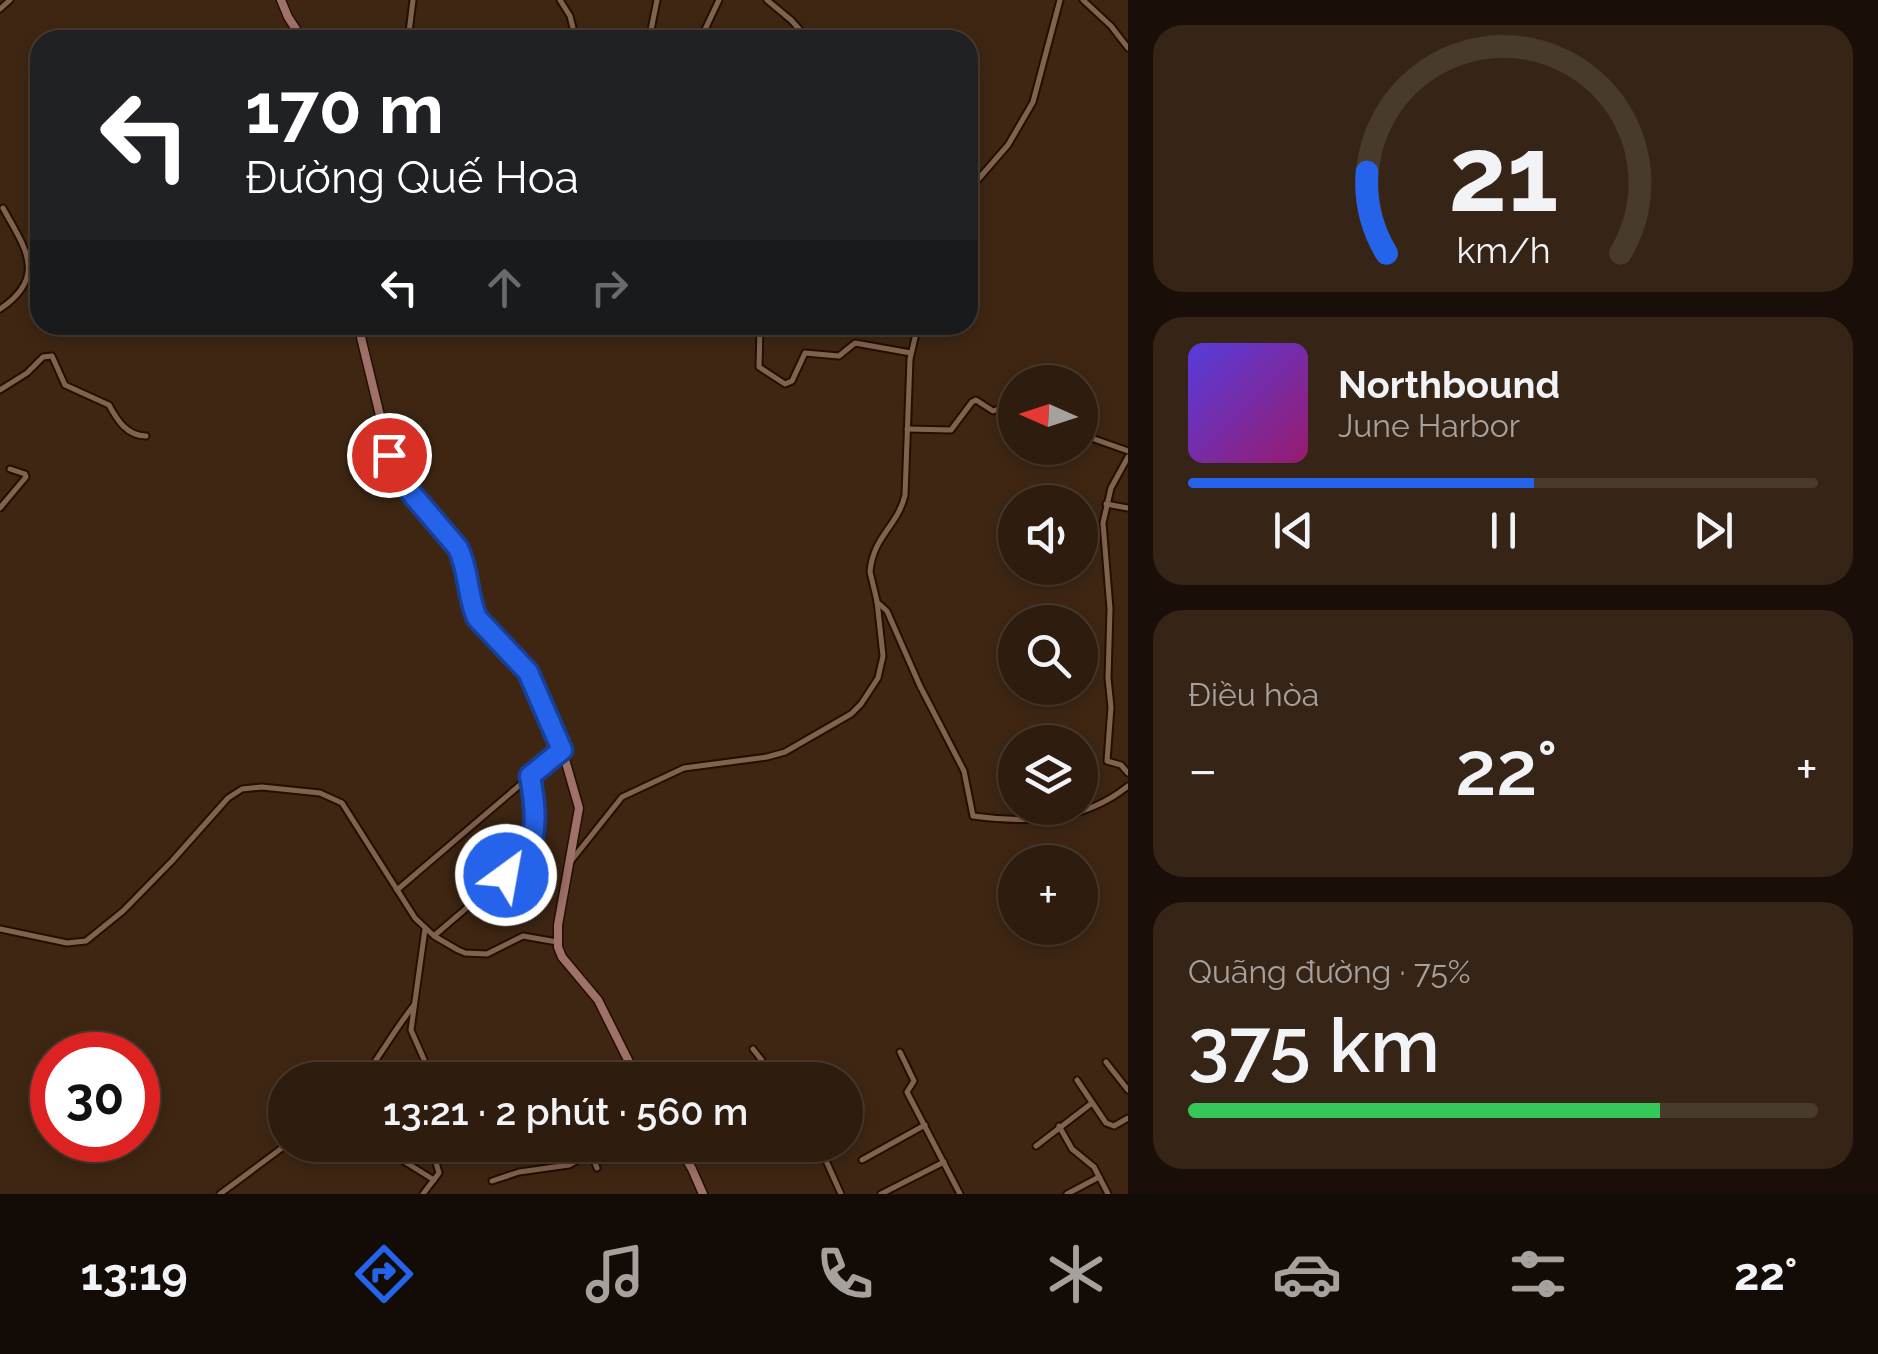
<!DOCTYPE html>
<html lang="vi">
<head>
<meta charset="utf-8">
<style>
	body { margin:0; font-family:Raleway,sans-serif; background:#362517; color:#f1f3f6; height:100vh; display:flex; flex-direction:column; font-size:38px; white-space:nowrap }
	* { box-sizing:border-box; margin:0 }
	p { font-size:32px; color:#a7a19e }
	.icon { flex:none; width:55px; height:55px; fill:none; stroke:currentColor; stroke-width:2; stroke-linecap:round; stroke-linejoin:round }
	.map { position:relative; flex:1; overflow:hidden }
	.drawer { display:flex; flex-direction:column; gap:25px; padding:25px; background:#190f08; width:750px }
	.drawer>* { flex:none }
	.guide { position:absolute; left:30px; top:30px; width:948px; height:305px; border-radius:30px; box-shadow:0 5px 15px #0003,0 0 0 2px #493a2e; background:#202124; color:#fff; overflow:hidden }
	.needle { width:65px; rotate:273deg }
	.controls { position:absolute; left:998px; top:365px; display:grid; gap:20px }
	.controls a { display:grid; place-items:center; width:100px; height:100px; border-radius:50%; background:#2e1c0e; box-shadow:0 5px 15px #0003,0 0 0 2px #493a2e; font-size:50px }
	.speed { position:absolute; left:30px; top:1032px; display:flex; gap:20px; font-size:50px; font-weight:700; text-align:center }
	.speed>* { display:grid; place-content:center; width:130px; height:130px; border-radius:50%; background:#2e1c0e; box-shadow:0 5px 15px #0003,0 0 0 2px #493a2e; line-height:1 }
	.speed .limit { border:15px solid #d22; background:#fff; color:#111 }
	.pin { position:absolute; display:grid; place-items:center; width:85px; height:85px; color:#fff; margin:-42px; border:5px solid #fff; border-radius:50%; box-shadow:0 2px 10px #0007 }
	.me { position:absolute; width:110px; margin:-55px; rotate:32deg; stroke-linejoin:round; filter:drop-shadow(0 0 8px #0008) }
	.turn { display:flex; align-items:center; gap:35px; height:210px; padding:0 50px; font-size:45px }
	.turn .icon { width:130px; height:130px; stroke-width:2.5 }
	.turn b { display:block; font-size:70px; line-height:85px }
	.lanes { display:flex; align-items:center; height:95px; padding:0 50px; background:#0003; justify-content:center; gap:50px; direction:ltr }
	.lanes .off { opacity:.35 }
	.big { font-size:75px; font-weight:600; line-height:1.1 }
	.drawer .card { flex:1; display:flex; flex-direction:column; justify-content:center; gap:15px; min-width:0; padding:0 35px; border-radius:30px; background:#362517 }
	.drawer .dial { align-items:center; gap:0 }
	.dial svg { height:260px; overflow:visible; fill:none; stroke:#493a2e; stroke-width:7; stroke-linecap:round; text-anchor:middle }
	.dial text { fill:#f1f3f6; stroke:none }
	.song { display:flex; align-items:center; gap:30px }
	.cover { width:120px; height:120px; border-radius:15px; background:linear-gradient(135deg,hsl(250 70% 55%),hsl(320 70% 35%)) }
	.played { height:10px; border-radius:5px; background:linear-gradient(90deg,#2563eb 55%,#493a2e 55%) }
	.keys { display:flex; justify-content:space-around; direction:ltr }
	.heat { display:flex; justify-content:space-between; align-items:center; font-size:55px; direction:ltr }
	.charge { height:15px; border-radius:8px; background:linear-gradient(90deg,#34c759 75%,#493a2e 0) }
	.trip { position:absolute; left:268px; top:1062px; width:595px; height:100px; border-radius:50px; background:#2e1c0e; box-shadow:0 5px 15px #0003,0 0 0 2px #493a2e; font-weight:600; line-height:100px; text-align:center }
	.tab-bar { display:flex; height:160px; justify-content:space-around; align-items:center; background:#120b06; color:#a7a19e }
	.tab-bar .icon { width:70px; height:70px }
	.tab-bar .selected { color:#2563eb }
	.tab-bar b { font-size:45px; color:#f1f3f6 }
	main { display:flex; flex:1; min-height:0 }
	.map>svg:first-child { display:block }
</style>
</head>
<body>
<main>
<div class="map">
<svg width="1128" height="1194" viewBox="0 0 1128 1194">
	<rect width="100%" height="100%" fill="#3e2613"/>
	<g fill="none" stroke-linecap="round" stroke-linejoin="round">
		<g stroke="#240e00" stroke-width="9">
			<g id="street">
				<path d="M 560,0 L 570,16 L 576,40"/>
				<path d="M 767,0 L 791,20 L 809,40"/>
				<path d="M 1083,0 L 1111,26 L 1128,48"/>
				<path d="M 0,9 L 10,0"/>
				<path d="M 211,40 L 212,36"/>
				<path d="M 408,40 L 413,0"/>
				<path d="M 649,40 L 657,0"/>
				<path d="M 700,40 L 719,0"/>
				<path d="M 968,191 L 1008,145 L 1033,102 L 1060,0"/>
				<path d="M 0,309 C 49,276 24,247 3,208"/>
				<path d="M 760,327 L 759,367 L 785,384 L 792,381 L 805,353 L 839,356 L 855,343 L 911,353"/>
				<path d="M 0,390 L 27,373 L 43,357 L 52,356 L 65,385 L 109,405 C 117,420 127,436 146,436"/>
				<path d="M 907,429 L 951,430 L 972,402 L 976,400 L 993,411 L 1008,406 L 1015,407"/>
				<path d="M 1080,434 L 1128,451"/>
				<path d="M 1128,457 L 1111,488 L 1103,523 L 1110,609 L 1108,678 L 1111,707 L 1107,761 L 1121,765 L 1128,773"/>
				<path d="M 1106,504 L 1128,508"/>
				<path d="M 0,508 L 26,477 L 25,474 L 10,469"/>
				<path d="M 877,602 L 887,611 L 920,686 L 964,771 L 973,816 C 1029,823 1082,823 1128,786"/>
				<path d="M 571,861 L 622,797 L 684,768 L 767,757 L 785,752 L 851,714 L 861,704 L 878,678 L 883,656 L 877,601 L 870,572 C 873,536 898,526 905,495 L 910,359 L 918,325"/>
				<path d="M 397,890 L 562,749"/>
				<path d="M 0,929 L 67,943 L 86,941 L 123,911 L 172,861 L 228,798 L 242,789 L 262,787 L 320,793 L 342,803 L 415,918 L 434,936 L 458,950 L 465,953 L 487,954 L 523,936 L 557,942"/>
				<path d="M 425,929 L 411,1030 L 433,1080"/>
				<path d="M 435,935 L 525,858 L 536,814 L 530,776"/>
				<path d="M 753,1049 L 777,1080"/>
				<path d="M 900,1052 L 914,1081 L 907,1092 L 960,1194"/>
				<path d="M 1106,1062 L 1128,1090"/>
				<path d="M 362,1080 C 380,1056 395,1029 414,1005"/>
				<path d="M 1077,1080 L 1106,1123 L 1114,1126 L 1128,1118"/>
				<path d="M 1059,1126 L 1072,1149 L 1094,1167 L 1108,1194"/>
				<path d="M 588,1145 L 597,1168"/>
				<path d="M 819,1145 L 841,1194"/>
				<path d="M 1036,1146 L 1092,1103"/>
				<path d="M 386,1150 L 434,1180"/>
				<path d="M 862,1160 L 925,1125"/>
				<path d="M 492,1181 L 519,1172 L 569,1165 L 592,1152"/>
				<path d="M 220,1194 L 286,1145"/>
				<path d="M 423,1194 L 439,1173 L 431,1145"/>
				<path d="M 881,1194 L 944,1162"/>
				<path d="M 1067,1194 L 1099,1177"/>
			</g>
		</g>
		<g stroke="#240e00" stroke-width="11">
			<g id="secondary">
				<path d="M 281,0 L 288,17 L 303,40"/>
				<path d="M 358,325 L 393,469 L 457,548 C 470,570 467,596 477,618 L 529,672 L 562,749 L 579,808 L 558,925 L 558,947 L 562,957 L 598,1000 L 638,1080"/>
				<path d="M 678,1145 L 692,1169 L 703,1194"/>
			</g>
		</g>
		<use href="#street" stroke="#80634f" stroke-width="5"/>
		<use href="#secondary" stroke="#9f7169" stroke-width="8"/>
	</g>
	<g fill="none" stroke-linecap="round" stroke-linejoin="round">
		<g stroke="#184099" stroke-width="25">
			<path id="route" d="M 389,455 L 400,480 L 458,548 C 469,570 467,596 477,618 L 528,672 L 562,750 L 530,776 C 535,803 539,833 525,858 C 521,864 512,870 506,875"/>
		</g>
		<use href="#route" stroke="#2563eb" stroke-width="18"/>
	</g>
</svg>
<div class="controls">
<a><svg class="needle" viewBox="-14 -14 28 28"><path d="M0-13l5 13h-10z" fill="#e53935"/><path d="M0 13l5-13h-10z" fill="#a7a19e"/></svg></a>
<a><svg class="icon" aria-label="sound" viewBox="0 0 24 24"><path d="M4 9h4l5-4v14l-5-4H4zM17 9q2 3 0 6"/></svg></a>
<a><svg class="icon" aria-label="search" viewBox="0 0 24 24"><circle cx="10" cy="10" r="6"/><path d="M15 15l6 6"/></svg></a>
<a><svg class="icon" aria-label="layers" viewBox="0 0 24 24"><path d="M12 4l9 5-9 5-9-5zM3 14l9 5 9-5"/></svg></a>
<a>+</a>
</div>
<div class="speed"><div class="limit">30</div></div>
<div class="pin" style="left:389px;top:455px;background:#d93025"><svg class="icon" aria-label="arrive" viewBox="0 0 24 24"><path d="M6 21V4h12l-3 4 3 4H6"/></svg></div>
<svg class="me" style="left:506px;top:875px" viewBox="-20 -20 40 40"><circle r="17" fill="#2563eb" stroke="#fff" stroke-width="3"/><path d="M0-11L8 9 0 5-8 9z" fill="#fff"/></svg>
<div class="trip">13:21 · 2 phút · 560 m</div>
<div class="guide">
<div class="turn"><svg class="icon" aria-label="left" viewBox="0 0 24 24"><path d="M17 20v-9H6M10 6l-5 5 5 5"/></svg><div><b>170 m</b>Đường Quế Hoa</div></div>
<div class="lanes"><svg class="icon" aria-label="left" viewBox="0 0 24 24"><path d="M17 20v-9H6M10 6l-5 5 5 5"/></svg><svg class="icon off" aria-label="ahead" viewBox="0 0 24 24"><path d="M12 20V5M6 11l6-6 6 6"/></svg><svg class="icon off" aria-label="right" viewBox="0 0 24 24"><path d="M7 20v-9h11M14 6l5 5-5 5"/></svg></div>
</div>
</div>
<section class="drawer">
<div class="card dial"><svg viewBox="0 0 100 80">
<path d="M14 69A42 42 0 1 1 86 69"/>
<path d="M14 69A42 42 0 0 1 8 44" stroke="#2563eb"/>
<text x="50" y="56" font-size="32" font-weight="700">21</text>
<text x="50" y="72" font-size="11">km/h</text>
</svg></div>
<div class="card">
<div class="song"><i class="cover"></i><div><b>Northbound</b><p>June Harbor</p></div></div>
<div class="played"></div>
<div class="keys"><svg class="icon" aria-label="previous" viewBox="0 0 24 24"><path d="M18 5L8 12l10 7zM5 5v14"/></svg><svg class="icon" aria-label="pause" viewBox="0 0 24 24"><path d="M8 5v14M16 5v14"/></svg><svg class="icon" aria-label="next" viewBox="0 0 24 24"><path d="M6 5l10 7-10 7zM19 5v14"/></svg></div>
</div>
<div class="card"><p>Điều hòa</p>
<div class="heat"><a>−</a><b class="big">22°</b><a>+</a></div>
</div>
<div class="card"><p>Quãng đường · 75%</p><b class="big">375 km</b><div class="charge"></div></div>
</section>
</main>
<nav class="tab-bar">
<b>13:19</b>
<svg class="icon selected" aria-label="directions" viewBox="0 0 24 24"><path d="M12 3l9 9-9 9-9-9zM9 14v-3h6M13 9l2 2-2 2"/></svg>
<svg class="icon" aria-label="music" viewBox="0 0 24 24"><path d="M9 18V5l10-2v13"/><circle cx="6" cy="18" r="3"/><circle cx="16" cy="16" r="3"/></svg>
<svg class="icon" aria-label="phone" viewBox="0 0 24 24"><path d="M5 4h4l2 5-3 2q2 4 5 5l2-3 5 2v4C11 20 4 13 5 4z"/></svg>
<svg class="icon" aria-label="climate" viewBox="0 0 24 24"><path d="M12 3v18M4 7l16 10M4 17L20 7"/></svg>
<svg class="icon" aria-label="car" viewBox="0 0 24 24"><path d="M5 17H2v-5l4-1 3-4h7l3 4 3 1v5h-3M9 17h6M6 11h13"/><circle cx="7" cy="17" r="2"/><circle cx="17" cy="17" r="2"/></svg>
<svg class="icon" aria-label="filters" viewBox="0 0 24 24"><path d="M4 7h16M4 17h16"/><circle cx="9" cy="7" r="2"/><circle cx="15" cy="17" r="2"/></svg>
<b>22°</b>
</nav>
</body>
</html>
